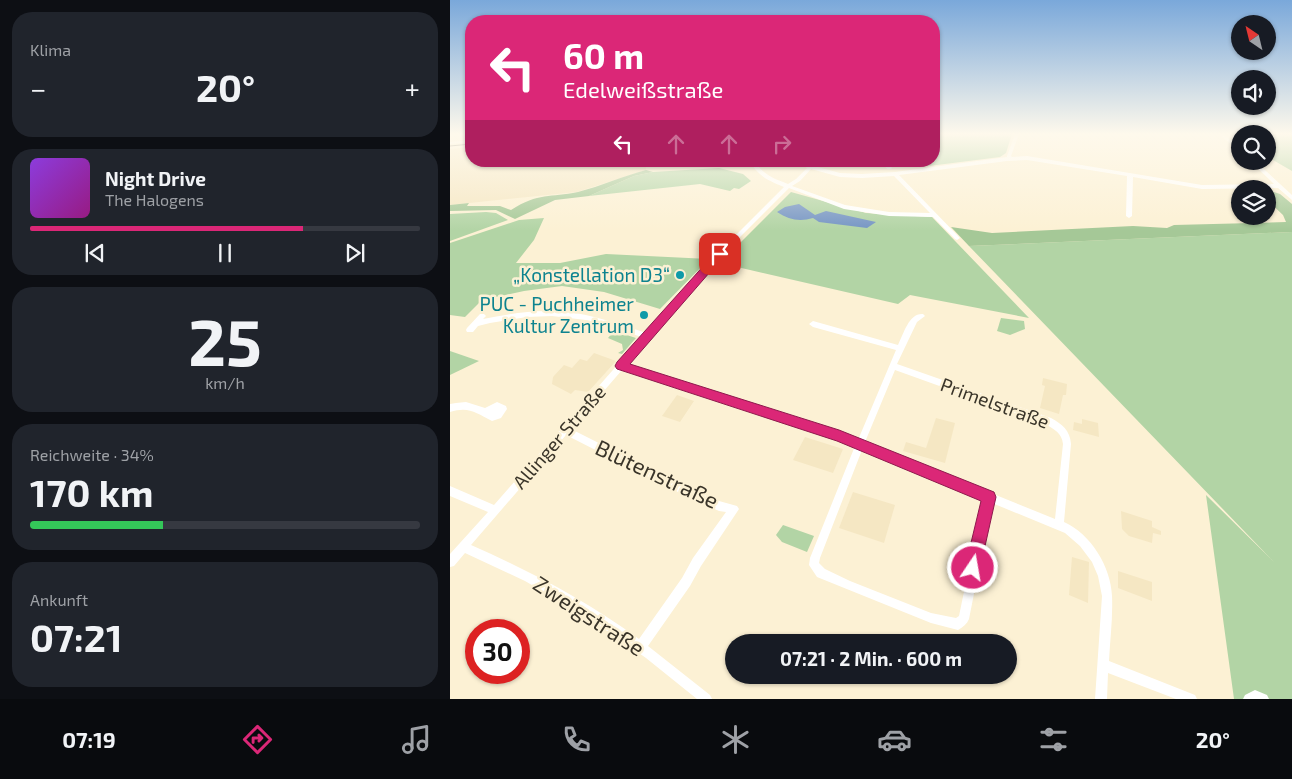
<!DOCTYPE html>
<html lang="de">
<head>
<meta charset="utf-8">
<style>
	body { margin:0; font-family:"Exo 2",sans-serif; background:#20242c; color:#f1f3f6; height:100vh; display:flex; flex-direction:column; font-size:19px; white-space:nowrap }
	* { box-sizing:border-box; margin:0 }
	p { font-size:16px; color:#9ea1a6 }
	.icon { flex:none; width:28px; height:28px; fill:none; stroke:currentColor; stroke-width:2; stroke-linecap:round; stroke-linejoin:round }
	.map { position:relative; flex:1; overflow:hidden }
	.details { display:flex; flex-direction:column; gap:12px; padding:12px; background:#0d0f14; width:450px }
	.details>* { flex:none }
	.hud { position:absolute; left:15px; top:15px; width:475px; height:152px; border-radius:20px; box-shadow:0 1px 4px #0004; background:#db2777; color:#fff; overflow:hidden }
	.needle { width:32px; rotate:325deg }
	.controls { position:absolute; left:781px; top:15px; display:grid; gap:10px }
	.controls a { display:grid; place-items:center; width:45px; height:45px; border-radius:50%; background:#171b24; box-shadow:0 1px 4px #0004; font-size:25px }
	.speed { position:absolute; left:15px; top:619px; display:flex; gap:10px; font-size:25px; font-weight:700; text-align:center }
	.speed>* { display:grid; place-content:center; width:65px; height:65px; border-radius:50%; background:#171b24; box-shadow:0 1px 4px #0004; line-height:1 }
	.speed .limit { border:8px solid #d22; background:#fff; color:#111 }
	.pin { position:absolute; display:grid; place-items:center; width:42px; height:42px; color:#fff; margin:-21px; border-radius:10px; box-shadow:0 2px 8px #0006 }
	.me { position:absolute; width:55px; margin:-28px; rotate:12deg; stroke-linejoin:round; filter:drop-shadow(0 0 4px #0008) }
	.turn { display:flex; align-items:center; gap:18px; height:105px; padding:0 15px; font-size:22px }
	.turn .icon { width:65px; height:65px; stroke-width:2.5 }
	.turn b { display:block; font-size:35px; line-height:42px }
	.lanes { display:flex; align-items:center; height:48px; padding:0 15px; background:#0003; justify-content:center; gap:25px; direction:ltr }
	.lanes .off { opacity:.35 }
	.big { font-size:38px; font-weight:700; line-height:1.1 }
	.details .widget { flex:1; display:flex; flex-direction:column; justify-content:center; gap:8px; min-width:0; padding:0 18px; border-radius:20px; background:#20242c }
	.details .dial { align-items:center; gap:0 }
	.dial b { font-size:65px; line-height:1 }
	.song { display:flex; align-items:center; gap:15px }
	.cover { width:60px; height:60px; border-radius:8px; background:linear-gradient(135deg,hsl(270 70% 55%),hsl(310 70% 35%)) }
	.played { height:5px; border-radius:2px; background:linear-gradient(90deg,#db2777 70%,#363941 70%) }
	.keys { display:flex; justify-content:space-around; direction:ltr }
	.heat { display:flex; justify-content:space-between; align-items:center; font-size:28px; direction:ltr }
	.charge { height:8px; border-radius:4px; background:linear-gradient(90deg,#34c759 34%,#363941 0) }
	.trip { position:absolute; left:275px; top:634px; width:292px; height:50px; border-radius:25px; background:#171b24; box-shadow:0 1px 4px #0004; font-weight:700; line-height:50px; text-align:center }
	.tabs { display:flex; height:80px; justify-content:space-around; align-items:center; background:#090b0e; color:#9ea1a6 }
	.tabs .icon { width:35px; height:35px }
	.tabs .selected { color:#db2777 }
	.tabs b { font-size:22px; color:#f1f3f6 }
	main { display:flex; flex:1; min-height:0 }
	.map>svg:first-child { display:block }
</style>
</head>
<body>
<main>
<section class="details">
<div class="widget"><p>Klima</p>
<div class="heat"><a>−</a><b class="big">20°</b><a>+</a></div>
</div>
<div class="widget">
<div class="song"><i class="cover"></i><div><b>Night Drive</b><p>The Halogens</p></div></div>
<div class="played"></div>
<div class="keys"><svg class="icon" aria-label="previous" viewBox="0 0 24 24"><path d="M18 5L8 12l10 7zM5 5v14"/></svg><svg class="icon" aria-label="pause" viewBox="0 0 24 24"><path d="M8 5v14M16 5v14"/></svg><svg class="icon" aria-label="next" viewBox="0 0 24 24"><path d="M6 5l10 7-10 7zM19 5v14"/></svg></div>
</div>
<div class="widget dial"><b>25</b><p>km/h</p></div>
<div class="widget"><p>Reichweite · 34%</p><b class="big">170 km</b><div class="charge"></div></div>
<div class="widget"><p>Ankunft</p><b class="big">07:21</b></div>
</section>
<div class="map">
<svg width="842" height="699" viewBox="0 0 842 699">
	<rect width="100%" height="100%" fill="#fcf1d4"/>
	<g fill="#f5e7c3">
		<path d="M 21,147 L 21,161 L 196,161 L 196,170 L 127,192 L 0,205 L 0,149 Z"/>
		<path d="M 144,353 L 166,361 L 138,392 L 125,390 L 121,394 L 102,384 L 103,377 L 114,365 L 122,368 L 130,359 L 137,361 Z"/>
		<path d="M 593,378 L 617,384 L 616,395 L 613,395 L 609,414 L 590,408 L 595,386 L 592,385 Z"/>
		<path d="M 227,395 L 244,401 L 230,422 L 212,416 Z"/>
		<path d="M 486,418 L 505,423 L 495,463 L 453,451 L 456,442 L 476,448 Z"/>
		<path d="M 632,419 L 648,423 L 649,437 L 623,430 L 624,422 L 632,424 Z"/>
		<path d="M 355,437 L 393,449 L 383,473 L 343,460 Z"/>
		<path d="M 403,492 L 445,505 L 434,543 L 389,528 Z"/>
		<path d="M 671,511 L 702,521 L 702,527 L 711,531 L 711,535 L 703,533 L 702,543 L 679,536 L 672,529 Z"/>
		<path d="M 622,557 L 639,562 L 638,603 L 619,595 Z"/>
		<path d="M 668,571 L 702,582 L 702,601 L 668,588 Z"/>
	</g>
	<g fill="#b2d4a5">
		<path d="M 484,134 L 562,134 L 556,153 L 550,157 L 471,167 L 473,161 L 484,161 Z"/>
		<path d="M 783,134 L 842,134 L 842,171 L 818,157 L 818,134 L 790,134 L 790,139 Z"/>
		<path d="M 269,168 L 293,174 L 301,181 L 289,189 L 284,188 L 280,191 L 250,184 L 139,196 L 184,176 L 203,172 Z"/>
		<path d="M 341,192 L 416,213 L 482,217 L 579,318 L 460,295 L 448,304 L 270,263 Z"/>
		<path d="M 36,212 L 46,213 L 58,220 L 0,241 L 0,214 Z"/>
		<path d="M 94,218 L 84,240 L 66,263 L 110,263 L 156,254 L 259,259 L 210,309 L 154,292 L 112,286 L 74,291 L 32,300 L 15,317 L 0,315 L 0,243 L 69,220 Z"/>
		<path d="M 842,232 L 842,699 L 784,699 L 756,495 L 824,562 L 519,246 Z"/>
		<path d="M 551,318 L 574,321 L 575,329 L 560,335 L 547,331 Z"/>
		<path d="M 164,331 L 186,338 L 172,354 L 168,353 L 173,350 L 172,344 L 158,338 Z"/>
		<path d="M 0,351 L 29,361 L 0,375 Z"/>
		<path d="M 333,525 L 364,536 L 357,552 L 332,542 L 326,535 Z"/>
	</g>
	<g fill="#a5c897">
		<path d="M 196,170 L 203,172 L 184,176 L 139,196 L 105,200 L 65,219 L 46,210 L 0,211 L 0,205 L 19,203 L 17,206 L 50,206 L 61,210 C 89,192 100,198 128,192 C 151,186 173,176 196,170 Z"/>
		<path d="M 818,190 L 830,194 L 842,204 L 842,232 L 519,246 L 501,227 L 542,233 L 683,226 L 717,228 L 724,225 L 836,222 L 833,215 L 818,201 Z"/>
	</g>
	<path fill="#7595c4" d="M 349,204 L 365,215 L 376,211 L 426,222 L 417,228 L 369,222 L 363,218 C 350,222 339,220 327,212 L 335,207 Z"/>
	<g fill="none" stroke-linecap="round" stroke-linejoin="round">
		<g fill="#fff" fill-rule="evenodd">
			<path d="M 565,134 L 569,134 L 561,156 L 562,157 L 577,156 L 752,185 L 824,184 L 800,161 L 805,161 L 842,195 L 842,200 L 828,188 L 752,189 L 683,177 L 682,216 L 679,218 L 676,216 L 677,176 L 577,160 L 557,161 L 449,175 L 509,237 L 510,238 L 507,240 L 505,239 L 483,217 L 439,216 L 394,209 L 339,188 L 272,255 L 177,365 L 389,432 L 408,440 L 446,350 L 363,327 L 359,324 L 363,321 L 448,345 C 454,333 459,313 473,314 L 475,316 L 467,322 L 447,364 L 601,418 C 612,424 620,430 621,444 L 614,522 C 641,534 661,567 662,596 C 663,618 660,640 659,661 L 745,695 L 747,699 L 726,699 L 658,673 L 657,699 L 645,699 L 652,596 L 648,576 L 642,562 L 630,546 L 615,533 L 542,503 L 519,619 C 517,624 513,627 508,630 L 481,623 L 367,577 L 359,565 L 360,558 L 405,446 L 388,439 L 172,370 L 121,429 L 236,487 L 269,501 L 287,506 L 289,509 L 251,566 L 240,586 L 198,646 L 260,695 L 262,699 L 247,699 L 196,658 L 137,617 L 75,581 L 15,553 L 4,566 L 0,567 L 0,554 L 38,512 L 0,496 L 0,486 L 44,505 L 192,337 L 136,320 L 102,316 L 77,317 L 40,323 L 28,326 L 23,332 L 17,332 L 16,330 L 17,328 L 30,314 L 34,314 L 36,316 L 33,319 C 60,314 87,309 114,312 C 142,314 169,324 196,333 L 268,253 L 334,187 C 317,180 310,177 299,161 L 304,161 C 314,175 322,178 338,184 L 346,179 L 357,168 L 354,166 L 355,165 L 359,165 L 363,161 L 368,161 L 364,166 L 390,173 L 412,174 L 445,172 L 557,157 L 557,156 ZM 361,169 L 390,177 L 412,178 L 444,176 L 480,213 L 439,212 L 395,205 L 342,186 L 350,181 ZM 445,370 L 595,424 C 604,429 612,433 613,444 L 605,519 L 415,442 ZM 116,435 L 230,493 L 269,511 L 276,512 L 243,558 L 232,578 L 189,639 C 137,601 80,571 21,545 ZM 412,450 L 533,499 L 509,616 L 506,618 L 481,613 L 400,581 L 375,569 L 369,563 L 370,558 Z"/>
			<path d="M 769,134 L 773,134 L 790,148 L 790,152 Z"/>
			<path d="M 21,140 L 21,142 L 0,144 L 0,142 Z"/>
			<path d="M 431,161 L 436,161 L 442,168 L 441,169 L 437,169 Z"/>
			<path d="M 16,402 L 35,408 L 47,402 L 56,406 L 57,409 L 51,418 L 42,421 C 26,413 19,406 0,412 L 0,404 L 6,403 Z"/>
			<path d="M 805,690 L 817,695 L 819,699 L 793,699 L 795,695 Z"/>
		</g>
		<path stroke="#544e40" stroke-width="1" d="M 0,146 L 21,144"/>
	</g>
	<linearGradient id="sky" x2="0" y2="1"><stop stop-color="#7aa8da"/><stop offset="0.58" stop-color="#fef9ec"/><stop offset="1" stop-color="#fef9ec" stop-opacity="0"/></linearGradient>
	<rect width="842" height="231" fill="url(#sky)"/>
	<path fill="#db2777" stroke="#8e194d" d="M 270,251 L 273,252 L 273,257 L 180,364 L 389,430 L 544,492 L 546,497 L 529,573 L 523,576 L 518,573 L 515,568 L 531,501 L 387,441 L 167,369 L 165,366 L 167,362 L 266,252 Z"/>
	<g fill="#0f9aa8" stroke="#fcf1d4" stroke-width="2">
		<circle cx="230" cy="275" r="5"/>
		<circle cx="194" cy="315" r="5"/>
	</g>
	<g text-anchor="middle" stroke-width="5" stroke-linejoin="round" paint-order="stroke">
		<g font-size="19" fill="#0d838f" stroke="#fcf1d4" text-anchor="end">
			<text x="220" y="282">„Konstellation D3“</text>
			<text x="184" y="311">PUC - Puchheimer<tspan x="184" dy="22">Kultur Zentrum</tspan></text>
		</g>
		<g font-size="19" fill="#393429" stroke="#fcf1d4">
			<text transform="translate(545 403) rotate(20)" y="7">Primelstraße</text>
			<text transform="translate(109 437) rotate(-49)" y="7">Allinger Straße</text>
		</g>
		<g font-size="22" fill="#393429" stroke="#fcf1d4">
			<text transform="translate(207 474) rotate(25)" y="8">Blütenstraße</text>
			<text transform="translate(139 616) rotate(33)" y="8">Zweigstraße</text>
		</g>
	</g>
</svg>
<div class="controls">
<a><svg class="needle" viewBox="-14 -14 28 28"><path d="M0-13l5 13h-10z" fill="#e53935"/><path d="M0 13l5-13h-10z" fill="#9ea1a6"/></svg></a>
<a><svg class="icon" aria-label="sound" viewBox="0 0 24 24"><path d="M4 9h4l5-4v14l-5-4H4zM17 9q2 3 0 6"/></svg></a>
<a><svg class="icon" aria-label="search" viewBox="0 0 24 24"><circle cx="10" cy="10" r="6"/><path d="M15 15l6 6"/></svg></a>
<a><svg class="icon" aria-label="layers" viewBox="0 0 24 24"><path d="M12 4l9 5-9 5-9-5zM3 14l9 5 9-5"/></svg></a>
</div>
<div class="speed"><div class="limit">30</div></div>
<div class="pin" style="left:270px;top:254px;background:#d93025"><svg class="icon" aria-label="arrive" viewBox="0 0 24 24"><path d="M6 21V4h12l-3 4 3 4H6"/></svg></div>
<svg class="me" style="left:523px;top:568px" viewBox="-20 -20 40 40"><circle r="17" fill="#db2777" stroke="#fff" stroke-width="3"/><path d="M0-11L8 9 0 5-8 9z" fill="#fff"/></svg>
<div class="trip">07:21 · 2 Min. · 600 m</div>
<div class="hud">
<div class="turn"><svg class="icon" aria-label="left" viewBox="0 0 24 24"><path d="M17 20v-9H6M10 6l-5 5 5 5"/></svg><div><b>60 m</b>Edelweißstraße</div></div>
<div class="lanes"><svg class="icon" aria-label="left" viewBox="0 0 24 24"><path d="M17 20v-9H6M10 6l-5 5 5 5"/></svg><svg class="icon off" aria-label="ahead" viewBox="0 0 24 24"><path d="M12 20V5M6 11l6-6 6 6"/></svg><svg class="icon off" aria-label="ahead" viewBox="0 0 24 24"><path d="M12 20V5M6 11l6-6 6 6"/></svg><svg class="icon off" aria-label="right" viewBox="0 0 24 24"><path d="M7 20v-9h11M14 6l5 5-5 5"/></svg></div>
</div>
</div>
</main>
<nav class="tabs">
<b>07:19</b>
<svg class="icon selected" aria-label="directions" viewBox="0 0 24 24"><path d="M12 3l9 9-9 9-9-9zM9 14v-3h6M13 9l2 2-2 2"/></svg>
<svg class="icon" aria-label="music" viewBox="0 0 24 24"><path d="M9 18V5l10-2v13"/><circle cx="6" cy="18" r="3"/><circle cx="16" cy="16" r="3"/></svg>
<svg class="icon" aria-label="phone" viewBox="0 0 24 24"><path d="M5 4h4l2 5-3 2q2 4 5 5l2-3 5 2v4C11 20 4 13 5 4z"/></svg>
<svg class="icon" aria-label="climate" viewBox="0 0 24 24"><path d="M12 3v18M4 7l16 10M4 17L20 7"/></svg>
<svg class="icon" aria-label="car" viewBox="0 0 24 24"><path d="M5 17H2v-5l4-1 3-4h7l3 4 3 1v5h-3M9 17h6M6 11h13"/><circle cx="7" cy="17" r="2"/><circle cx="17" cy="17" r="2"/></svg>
<svg class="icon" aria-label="filters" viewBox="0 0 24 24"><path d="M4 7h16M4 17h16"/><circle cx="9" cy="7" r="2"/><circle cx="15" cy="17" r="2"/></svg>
<b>20°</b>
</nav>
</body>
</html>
